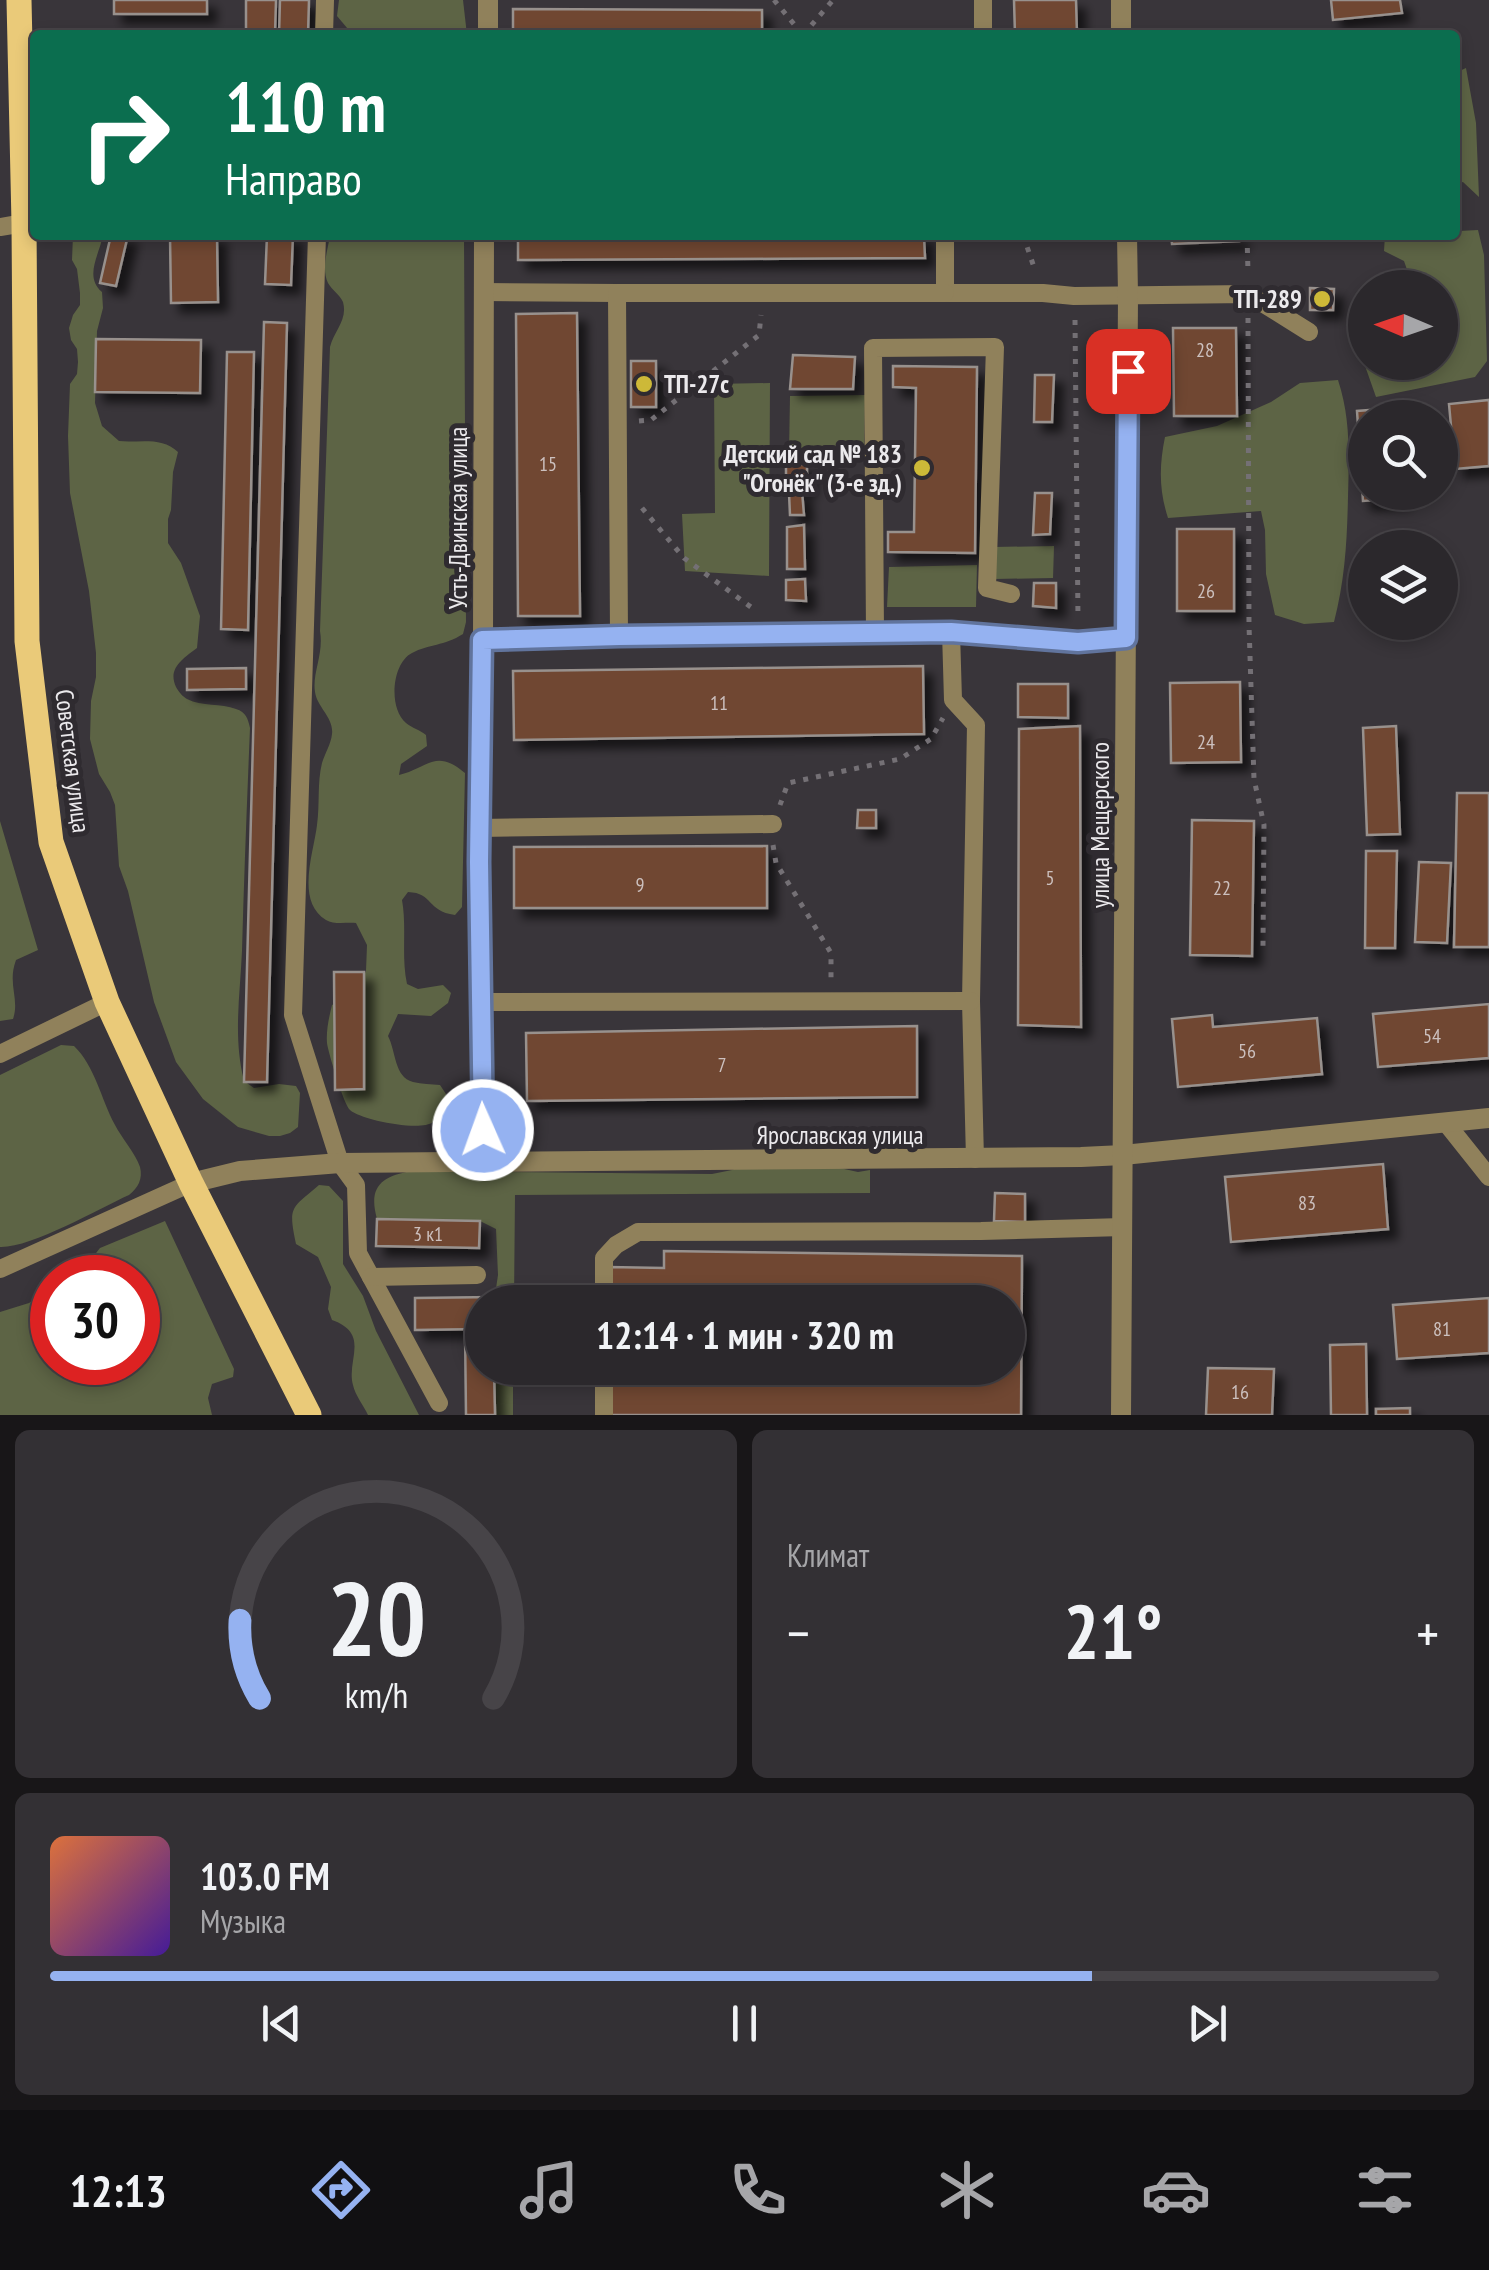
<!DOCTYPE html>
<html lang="ru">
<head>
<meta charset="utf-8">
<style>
	body { margin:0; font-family:"PT Sans Narrow",sans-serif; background:#333034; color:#f1f3f6; height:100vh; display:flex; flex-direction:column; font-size:38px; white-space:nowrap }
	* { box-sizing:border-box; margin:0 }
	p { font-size:32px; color:#a6a6a9 }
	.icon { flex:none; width:55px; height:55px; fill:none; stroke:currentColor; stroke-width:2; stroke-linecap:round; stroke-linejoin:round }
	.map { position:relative; height:1415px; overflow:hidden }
	.details { display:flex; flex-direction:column; gap:15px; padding:15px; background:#181618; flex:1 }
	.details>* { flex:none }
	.hud { position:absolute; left:30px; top:30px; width:1430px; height:210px; border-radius:10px; box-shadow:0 5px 15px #0003,0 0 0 2px #474448; background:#0b6e4f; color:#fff; overflow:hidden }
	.needle { width:65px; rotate:272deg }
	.buttons { position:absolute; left:1348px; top:270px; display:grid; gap:20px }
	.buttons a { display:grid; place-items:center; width:110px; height:110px; border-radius:50%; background:#2b282c; box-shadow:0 5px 15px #0003,0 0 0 2px #474448; font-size:50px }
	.speed { position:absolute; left:30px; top:1255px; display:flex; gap:20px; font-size:50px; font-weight:700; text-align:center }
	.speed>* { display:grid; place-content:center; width:130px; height:130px; border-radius:50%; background:#2b282c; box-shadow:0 5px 15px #0003,0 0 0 2px #474448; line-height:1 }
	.speed .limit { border:15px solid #d22; background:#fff; color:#111 }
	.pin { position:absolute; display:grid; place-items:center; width:85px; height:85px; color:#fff; margin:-42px; border-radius:20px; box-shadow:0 5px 15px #0006 }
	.me { position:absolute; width:110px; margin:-55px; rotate:358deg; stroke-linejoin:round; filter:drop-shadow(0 0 8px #0008) }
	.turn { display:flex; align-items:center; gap:35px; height:210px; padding:0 30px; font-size:45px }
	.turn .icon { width:130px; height:130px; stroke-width:2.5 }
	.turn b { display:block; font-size:70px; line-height:85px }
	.big { font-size:75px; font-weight:700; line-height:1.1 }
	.details .card { flex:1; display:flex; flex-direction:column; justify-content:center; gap:15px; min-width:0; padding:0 35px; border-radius:15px; background:#333034 }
	.details .dial { align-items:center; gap:0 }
	.dial svg { height:260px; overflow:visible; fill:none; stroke:#474448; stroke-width:7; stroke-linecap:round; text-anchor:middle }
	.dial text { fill:#f1f3f6; stroke:none }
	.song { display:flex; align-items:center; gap:30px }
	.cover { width:120px; height:120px; border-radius:15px; background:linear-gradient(135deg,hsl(20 70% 55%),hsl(260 70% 35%)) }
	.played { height:10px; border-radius:5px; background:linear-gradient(90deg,#95b2f1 75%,#474448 75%) }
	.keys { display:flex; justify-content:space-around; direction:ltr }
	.heat { display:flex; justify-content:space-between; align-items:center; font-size:55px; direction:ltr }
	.details .tiles { flex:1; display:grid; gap:15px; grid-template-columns:1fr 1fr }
	.card:last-child { grid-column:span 2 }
	.trip { position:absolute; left:465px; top:1285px; width:560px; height:100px; border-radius:50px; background:#2b282c; box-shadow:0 5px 15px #0003,0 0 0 2px #474448; font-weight:700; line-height:100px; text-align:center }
	.menu { display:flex; height:160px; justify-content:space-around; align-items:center; background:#111012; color:#a6a6a9 }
	.menu .icon { width:70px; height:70px }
	.menu .current { color:#95b2f1 }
	.menu b { font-size:45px; color:#f1f3f6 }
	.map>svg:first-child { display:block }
</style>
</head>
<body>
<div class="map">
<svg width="1489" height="1415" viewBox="0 0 1489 1415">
	<defs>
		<filter id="shadow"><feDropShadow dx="9" dy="9" stdDeviation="5" flood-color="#0009"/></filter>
	</defs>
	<rect width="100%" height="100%" fill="#39353a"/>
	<g fill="#5d6445">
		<path d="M 339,0 L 463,0 L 467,35 L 353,35 L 337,16 Z"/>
		<path d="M 1466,68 L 1476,123 L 1479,197 L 1463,182 L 1455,184 L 1455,73 Z"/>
		<path d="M 1455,225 L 1459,231 L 1478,230 L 1484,255 L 1487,361 L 1475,377 L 1376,397 L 1364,363 L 1365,356 L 1365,362 L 1440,362 L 1440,288 L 1413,287 L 1404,261 L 1384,251 L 1385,235 L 1455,235 Z"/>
		<path d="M 73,235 L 103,235 C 99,256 84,276 102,292 L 103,308 L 97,331 L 95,403 L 102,426 L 119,441 C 139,443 162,436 178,452 L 173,472 L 171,510 L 168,519 L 168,543 L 181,563 L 200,616 L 197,648 C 184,658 167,668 176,687 C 178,691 183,697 187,699 C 202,707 221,703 236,709 C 246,712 248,719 250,728 C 247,802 244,877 242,951 C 240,996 233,1037 244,1081 L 254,1088 L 279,1084 L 296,1086 L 300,1093 L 298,1127 L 290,1133 L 280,1136 L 269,1136 L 238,1127 L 203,1099 L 176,1062 L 154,1002 L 128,891 L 119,866 L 115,805 L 110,792 L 99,774 L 90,739 L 91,701 L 96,677 L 96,653 L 89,591 L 70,493 L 68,436 L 70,384 L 77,374 L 78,362 L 77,349 L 71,340 L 69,328 L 73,315 L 80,305 L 80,293 L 77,269 L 72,260 Z"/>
		<path d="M 330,235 L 464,235 L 466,622 L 463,634 C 444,646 429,644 412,653 C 392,663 388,708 406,723 C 412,728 420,730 426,735 L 427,746 L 401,764 L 399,775 C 428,768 435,748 465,773 L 462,907 L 455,915 C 426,911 434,893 408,892 L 402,900 C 407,928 401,956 407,984 L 418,989 L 443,985 L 451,993 L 448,1003 L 431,1016 L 398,1014 L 388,1036 C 396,1051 394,1077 413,1082 C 422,1084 431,1084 440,1085 L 446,1094 C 445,1104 441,1116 433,1122 C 421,1132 361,1120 350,1110 C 344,1105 328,1052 327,1043 C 326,1031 329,1017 332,1005 L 356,993 L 366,971 L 367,945 L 356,923 C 347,922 334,925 326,920 C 295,901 314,852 317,825 C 320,804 317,783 322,763 C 325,753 331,744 332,734 C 334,718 317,707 315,692 C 312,673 324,654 320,631 L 330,347 C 334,331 348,320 343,302 C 340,295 332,290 328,283 C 321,268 328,250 330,235 Z"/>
		<path d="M 1338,380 C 1351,419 1349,458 1348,497 C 1347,542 1345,579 1334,622 L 1304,624 L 1275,615 L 1266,574 L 1265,530 L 1261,511 L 1168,518 C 1159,490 1159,466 1165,437 L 1217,426 L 1271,402 L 1300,383 Z"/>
		<path d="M 770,383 L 769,576 L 685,571 L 682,514 L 715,513 L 714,384 Z"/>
		<path d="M 865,395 L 864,454 L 789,454 L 790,396 Z"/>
		<path d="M 1054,546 L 1053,578 L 994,579 L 994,547 Z"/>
		<path d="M 977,565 L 976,607 L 887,607 L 889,567 Z"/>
		<path d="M 0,821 L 38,950 L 16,960 C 7,984 20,999 13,1019 L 0,1021 Z"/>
		<path d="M 61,1045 L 74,1046 C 95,1066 101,1099 115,1125 C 121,1137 136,1154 140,1167 C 143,1179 138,1188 129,1195 C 98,1209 31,1248 0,1247 L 0,1075 Z"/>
		<path d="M 751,1161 L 835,1167 L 858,1172 L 870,1170 L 870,1193 L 515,1195 L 514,1302 L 494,1302 L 498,1275 L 496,1229 L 480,1221 L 377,1219 C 368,1187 381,1176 412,1171 L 712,1174 L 732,1170 Z"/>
		<path d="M 319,1185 L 329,1186 L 343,1201 L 343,1264 L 363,1296 L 376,1331 L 419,1415 L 368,1415 C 364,1406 355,1395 353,1385 C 346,1360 371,1334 332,1320 L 328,1309 L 331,1287 L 318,1257 L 296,1244 C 288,1206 291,1209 319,1185 Z"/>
		<path d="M 165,1221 L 234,1369 L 233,1377 L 212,1384 L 208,1398 L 212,1415 L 0,1415 L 0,1312 L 29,1303 L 52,1288 L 52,1362 L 138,1362 L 138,1278 L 69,1277 L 89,1262 L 100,1248 Z"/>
		<path d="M 494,1368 L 513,1368 L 513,1415 L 495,1415 Z"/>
	</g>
	<g fill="#704732" stroke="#98918d" stroke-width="2.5" filter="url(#shadow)">
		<rect x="114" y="0" width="93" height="14"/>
		<path d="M 246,0 L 276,0 L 275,35 L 246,35 Z"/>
		<path d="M 280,0 L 309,0 L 308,35 L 279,35 Z"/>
		<path d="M 1014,0 L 1076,0 L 1077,35 L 1015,35 Z"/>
		<path d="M 1331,0 L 1400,0 L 1402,13 L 1333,20 Z"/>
		<path d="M 513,9 L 762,10 L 762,35 L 513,35 Z"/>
		<path d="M 111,235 L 128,235 L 116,286 L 100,283 Z"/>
		<path d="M 170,235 L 217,235 L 218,302 L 171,303 Z"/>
		<path d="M 267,235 L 293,235 L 291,285 L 265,284 Z"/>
		<path d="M 518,235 L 924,235 L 925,258 L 518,260 Z"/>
		<path d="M 1171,235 L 1239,235 L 1239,241 L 1172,244 Z"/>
		<path d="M 1310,288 L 1334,289 L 1333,310 L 1310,310 Z"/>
		<path d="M 577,313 L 580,616 L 518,616 L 516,314 Z"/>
		<path d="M 264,322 L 287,323 L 267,1082 L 244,1082 Z"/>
		<path d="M 1173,328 L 1236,328 L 1237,416 L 1174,416 Z"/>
		<path d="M 96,339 L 201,340 L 200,393 L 95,392 Z"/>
		<path d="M 227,352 L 254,352 L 248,630 L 221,629 Z"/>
		<path d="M 793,355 L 855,357 L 853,389 L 790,389 Z"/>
		<rect x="631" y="361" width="25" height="46"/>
		<path d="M 893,366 L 977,367 L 975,553 L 888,552 L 888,532 L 914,532 L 916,388 L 893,387 Z"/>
		<path d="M 1035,375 L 1054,375 L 1052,422 L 1034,422 Z"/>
		<path d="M 1489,400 L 1489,466 L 1455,469 L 1449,404 Z"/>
		<path d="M 1395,408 L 1396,418 L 1365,418 L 1365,492 L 1401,492 L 1401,498 L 1363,501 L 1357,411 Z"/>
		<path d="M 807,464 L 807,487 L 786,486 L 786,465 Z"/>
		<path d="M 802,491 L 804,515 L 790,515 L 789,493 Z"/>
		<path d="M 1035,493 L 1052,493 L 1050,534 L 1033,535 Z"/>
		<path d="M 804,525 L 805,569 L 787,569 L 787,527 Z"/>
		<rect x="1177" y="529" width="57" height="82"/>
		<path d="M 805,579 L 806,601 L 786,600 L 786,580 Z"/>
		<path d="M 1034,583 L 1056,583 L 1056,608 L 1033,606 Z"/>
		<path d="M 923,666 L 924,734 L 514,740 L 513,671 Z"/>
		<path d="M 246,668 L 246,689 L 187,690 L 187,669 Z"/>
		<path d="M 1240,682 L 1241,762 L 1171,763 L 1170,683 Z"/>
		<path d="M 1018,684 L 1068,684 L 1068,718 L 1018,717 Z"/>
		<path d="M 1080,726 L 1081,1027 L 1018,1025 L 1019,729 Z"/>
		<path d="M 1396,726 L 1400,834 L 1367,835 L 1363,728 Z"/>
		<path d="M 1457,793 L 1489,793 L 1489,947 L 1454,947 Z"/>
		<path d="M 858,810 L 876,810 L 876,828 L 857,828 Z"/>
		<path d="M 1192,820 L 1254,821 L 1252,956 L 1190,955 Z"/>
		<path d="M 767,846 L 767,908 L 514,908 L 514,847 Z"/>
		<path d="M 1366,851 L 1397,851 L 1395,948 L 1365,948 Z"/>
		<path d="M 1419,862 L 1451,863 L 1447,943 L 1415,942 Z"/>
		<path d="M 334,972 L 364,972 L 364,1089 L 335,1090 Z"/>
		<path d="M 1489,1004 L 1489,1058 L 1378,1067 L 1373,1014 Z"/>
		<path d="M 1212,1015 L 1213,1027 L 1317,1018 L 1322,1074 L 1178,1087 L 1172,1019 Z"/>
		<path d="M 917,1026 L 917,1097 L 527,1101 L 526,1033 Z"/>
		<path d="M 1383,1164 L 1388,1229 L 1231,1242 L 1225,1177 Z"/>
		<path d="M 995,1193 L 1025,1194 L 1025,1222 L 994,1221 Z"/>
		<path d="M 377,1219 L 480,1221 L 479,1248 L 376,1246 Z"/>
		<path d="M 664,1251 L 1022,1256 L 1021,1415 L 608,1415 L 608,1368 L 1008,1368 L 1008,1302 L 609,1302 L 609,1267 L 664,1268 Z"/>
		<path d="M 494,1297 L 494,1302 L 482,1302 L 482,1329 L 415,1330 L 415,1298 Z"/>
		<path d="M 1489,1298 L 1489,1353 L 1397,1359 L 1393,1305 Z"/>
		<path d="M 465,1329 L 482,1329 L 482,1368 L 494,1368 L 495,1415 L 466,1415 Z"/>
		<path d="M 1366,1344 L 1367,1415 L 1331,1415 L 1330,1345 Z"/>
		<path d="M 1208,1368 L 1274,1369 L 1272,1415 L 1206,1415 Z"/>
		<path d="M 1410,1408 L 1410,1415 L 1376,1415 L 1376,1409 Z"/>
	</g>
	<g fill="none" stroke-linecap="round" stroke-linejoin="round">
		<g stroke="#747075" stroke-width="5" stroke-dasharray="5 8" stroke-linecap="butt">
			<path d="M 774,0 L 803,35"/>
			<path d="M 803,35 L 833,0"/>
			<path d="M 1023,235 L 1035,270"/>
			<path d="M 1247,235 L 1248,272"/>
			<path d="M 1248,318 L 1249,625 L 1254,779 L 1264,825 L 1263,946"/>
			<path d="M 1075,320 L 1078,619"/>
			<path d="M 639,421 L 651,420 L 759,335 L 761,315"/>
			<path d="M 642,508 L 684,558 L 755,610"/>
			<path d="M 780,805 L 788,783 L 900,759 L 931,739 L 943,718"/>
			<path d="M 773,845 L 776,863 L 831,953 L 831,978"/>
		</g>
		<g stroke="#90815b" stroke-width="18">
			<path d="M 324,35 L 325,0"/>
			<path d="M 983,35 L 983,0"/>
			<path d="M 0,227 L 24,223"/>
			<path d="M 317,235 L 293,1015 L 340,1163 L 356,1185 L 358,1253 L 439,1403"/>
			<path d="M 945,235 L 945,293 L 1043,293 L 1074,296 L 1248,294 L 1309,332"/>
			<path d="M 483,292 L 617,293"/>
			<path d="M 951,632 L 953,700 L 976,725 L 971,1001 L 975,1159"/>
			<path d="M 875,634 L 873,348 L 995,347 L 987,588 L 1011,594"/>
			<path d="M 619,636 L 617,293 L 945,293"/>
			<path d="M 483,640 L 619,636 L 951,632 L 1089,642 L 1126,638"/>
			<path d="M 479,828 L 773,824"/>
			<path d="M 480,1002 L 971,1001"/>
			<path d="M 0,1054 L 107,1002"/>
			<path d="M 1446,1123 L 1489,1177"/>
			<path d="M 0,1269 L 191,1183"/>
			<path d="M 371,1277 L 477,1275"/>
			<path d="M 604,1302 L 604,1258 L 616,1245 L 638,1232 L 981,1231 L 1123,1227"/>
			<path d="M 604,1368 L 604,1415"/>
		</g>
		<g stroke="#90815b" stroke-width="20">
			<path d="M 1121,0 L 1121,35"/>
			<path d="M 488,35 L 488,0"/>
			<path d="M 484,1162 L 480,1002 L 479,828 L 483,640 L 484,235"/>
			<path d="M 191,1183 L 240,1171 L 340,1163 L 1081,1157 L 1123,1155 L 1489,1118"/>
			<path d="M 1121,1415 L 1128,295 L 1127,235"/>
		</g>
		<path stroke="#eaca79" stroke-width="25" d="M 19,0 L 24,223 L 27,641 L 51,842 L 107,1002 L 191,1183 L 309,1415"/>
	</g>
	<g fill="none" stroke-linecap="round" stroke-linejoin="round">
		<g stroke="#61749d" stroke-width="25">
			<path id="route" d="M 483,1130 L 479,862 L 482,640 L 619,636 L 951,632 L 1078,642 L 1126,638 L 1128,371"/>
		</g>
		<use href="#route" stroke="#95b2f1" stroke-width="18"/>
	</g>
	<g fill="#cdb938" stroke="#2f2b30" stroke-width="4">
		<circle cx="1322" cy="299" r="10"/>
		<circle cx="644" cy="384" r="10"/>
		<circle cx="922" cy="468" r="10"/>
	</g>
	<g text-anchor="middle" stroke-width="10" stroke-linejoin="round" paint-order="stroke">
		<g font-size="20" fill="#ccc0be">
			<text x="1205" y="357">28</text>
			<text x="548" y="471">15</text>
			<text x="1206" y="598">26</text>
			<text x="719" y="710">11</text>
			<text x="1206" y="749">24</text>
			<text x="1050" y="885">5</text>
			<text x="640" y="892">9</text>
			<text x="1222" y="895">22</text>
			<text x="1432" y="1043">54</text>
			<text x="1247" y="1058">56</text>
			<text x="722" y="1072">7</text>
			<text x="1307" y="1210">83</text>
			<text x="428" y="1241">3 к1</text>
			<text x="1442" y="1336">81</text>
			<text x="1240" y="1399">16</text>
		</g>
		<g font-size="25" font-weight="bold" fill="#ebe9ec" stroke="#2f2b30" text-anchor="end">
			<text x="1302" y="308">ТП-289</text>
			<text x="664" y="393" text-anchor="start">ТП-27c</text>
			<text x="902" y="463">Детский сад № 183<tspan x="902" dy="29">"Огонёк" (3-е зд.)</tspan></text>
		</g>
		<g font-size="25" fill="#ebe9ec" stroke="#2f2b30">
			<text transform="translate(458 518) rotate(-90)" y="9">Усть-Двинская улица</text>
			<text transform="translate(73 761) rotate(83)" y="9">Советская улица</text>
			<text transform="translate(1100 825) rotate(-90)" y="9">улица Мещерского</text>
			<text x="840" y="1144">Ярославская улица</text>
		</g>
	</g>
</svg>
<div class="buttons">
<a><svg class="needle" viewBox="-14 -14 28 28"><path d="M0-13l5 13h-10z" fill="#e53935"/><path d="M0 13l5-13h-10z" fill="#a6a6a9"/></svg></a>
<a><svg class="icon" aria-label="search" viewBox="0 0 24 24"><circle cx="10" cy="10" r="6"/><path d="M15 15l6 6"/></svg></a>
<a><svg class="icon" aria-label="layers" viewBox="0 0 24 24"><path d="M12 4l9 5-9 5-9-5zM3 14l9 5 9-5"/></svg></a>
</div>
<div class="speed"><div class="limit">30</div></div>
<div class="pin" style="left:1128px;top:371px;background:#d93025"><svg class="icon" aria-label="arrive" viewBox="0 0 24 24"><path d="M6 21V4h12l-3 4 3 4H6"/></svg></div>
<svg class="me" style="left:483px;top:1130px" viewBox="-20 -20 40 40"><circle r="17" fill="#95b2f1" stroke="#fff" stroke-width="3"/><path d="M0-11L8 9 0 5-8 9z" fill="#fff"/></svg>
<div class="trip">12:14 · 1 мин · 320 m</div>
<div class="hud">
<div class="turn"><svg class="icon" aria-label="right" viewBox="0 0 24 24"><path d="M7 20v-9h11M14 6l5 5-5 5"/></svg><div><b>110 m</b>Направо</div></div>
</div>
</div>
<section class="details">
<div class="tiles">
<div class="card dial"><svg viewBox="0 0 100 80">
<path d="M14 69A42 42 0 1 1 86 69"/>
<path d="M14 69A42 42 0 0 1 8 45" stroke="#95b2f1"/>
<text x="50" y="56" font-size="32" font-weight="700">20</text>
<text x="50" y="72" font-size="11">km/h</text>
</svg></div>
<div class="card"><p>Климат</p>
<div class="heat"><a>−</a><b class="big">21°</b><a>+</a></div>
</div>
<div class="card">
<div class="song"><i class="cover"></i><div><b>103.0 FM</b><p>Музыка</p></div></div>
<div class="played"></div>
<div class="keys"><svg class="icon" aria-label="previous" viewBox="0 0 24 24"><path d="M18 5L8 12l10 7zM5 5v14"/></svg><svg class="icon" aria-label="pause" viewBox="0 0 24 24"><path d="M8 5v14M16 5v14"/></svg><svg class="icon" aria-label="next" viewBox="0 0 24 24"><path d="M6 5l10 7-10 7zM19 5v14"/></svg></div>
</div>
</div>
</section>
<nav class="menu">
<b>12:13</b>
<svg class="icon current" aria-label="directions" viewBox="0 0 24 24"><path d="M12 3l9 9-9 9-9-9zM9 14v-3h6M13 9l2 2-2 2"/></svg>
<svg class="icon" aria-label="music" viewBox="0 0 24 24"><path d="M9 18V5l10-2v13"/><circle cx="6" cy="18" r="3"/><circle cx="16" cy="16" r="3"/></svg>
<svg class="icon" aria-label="phone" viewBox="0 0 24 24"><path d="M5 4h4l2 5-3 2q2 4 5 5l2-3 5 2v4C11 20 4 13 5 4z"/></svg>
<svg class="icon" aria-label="climate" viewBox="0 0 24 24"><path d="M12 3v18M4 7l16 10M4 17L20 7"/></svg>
<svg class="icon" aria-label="car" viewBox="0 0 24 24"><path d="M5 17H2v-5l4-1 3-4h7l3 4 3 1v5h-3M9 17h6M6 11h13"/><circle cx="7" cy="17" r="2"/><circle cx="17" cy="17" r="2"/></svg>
<svg class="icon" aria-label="filters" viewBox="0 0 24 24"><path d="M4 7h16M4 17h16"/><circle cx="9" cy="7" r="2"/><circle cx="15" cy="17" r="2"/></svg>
</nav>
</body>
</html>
